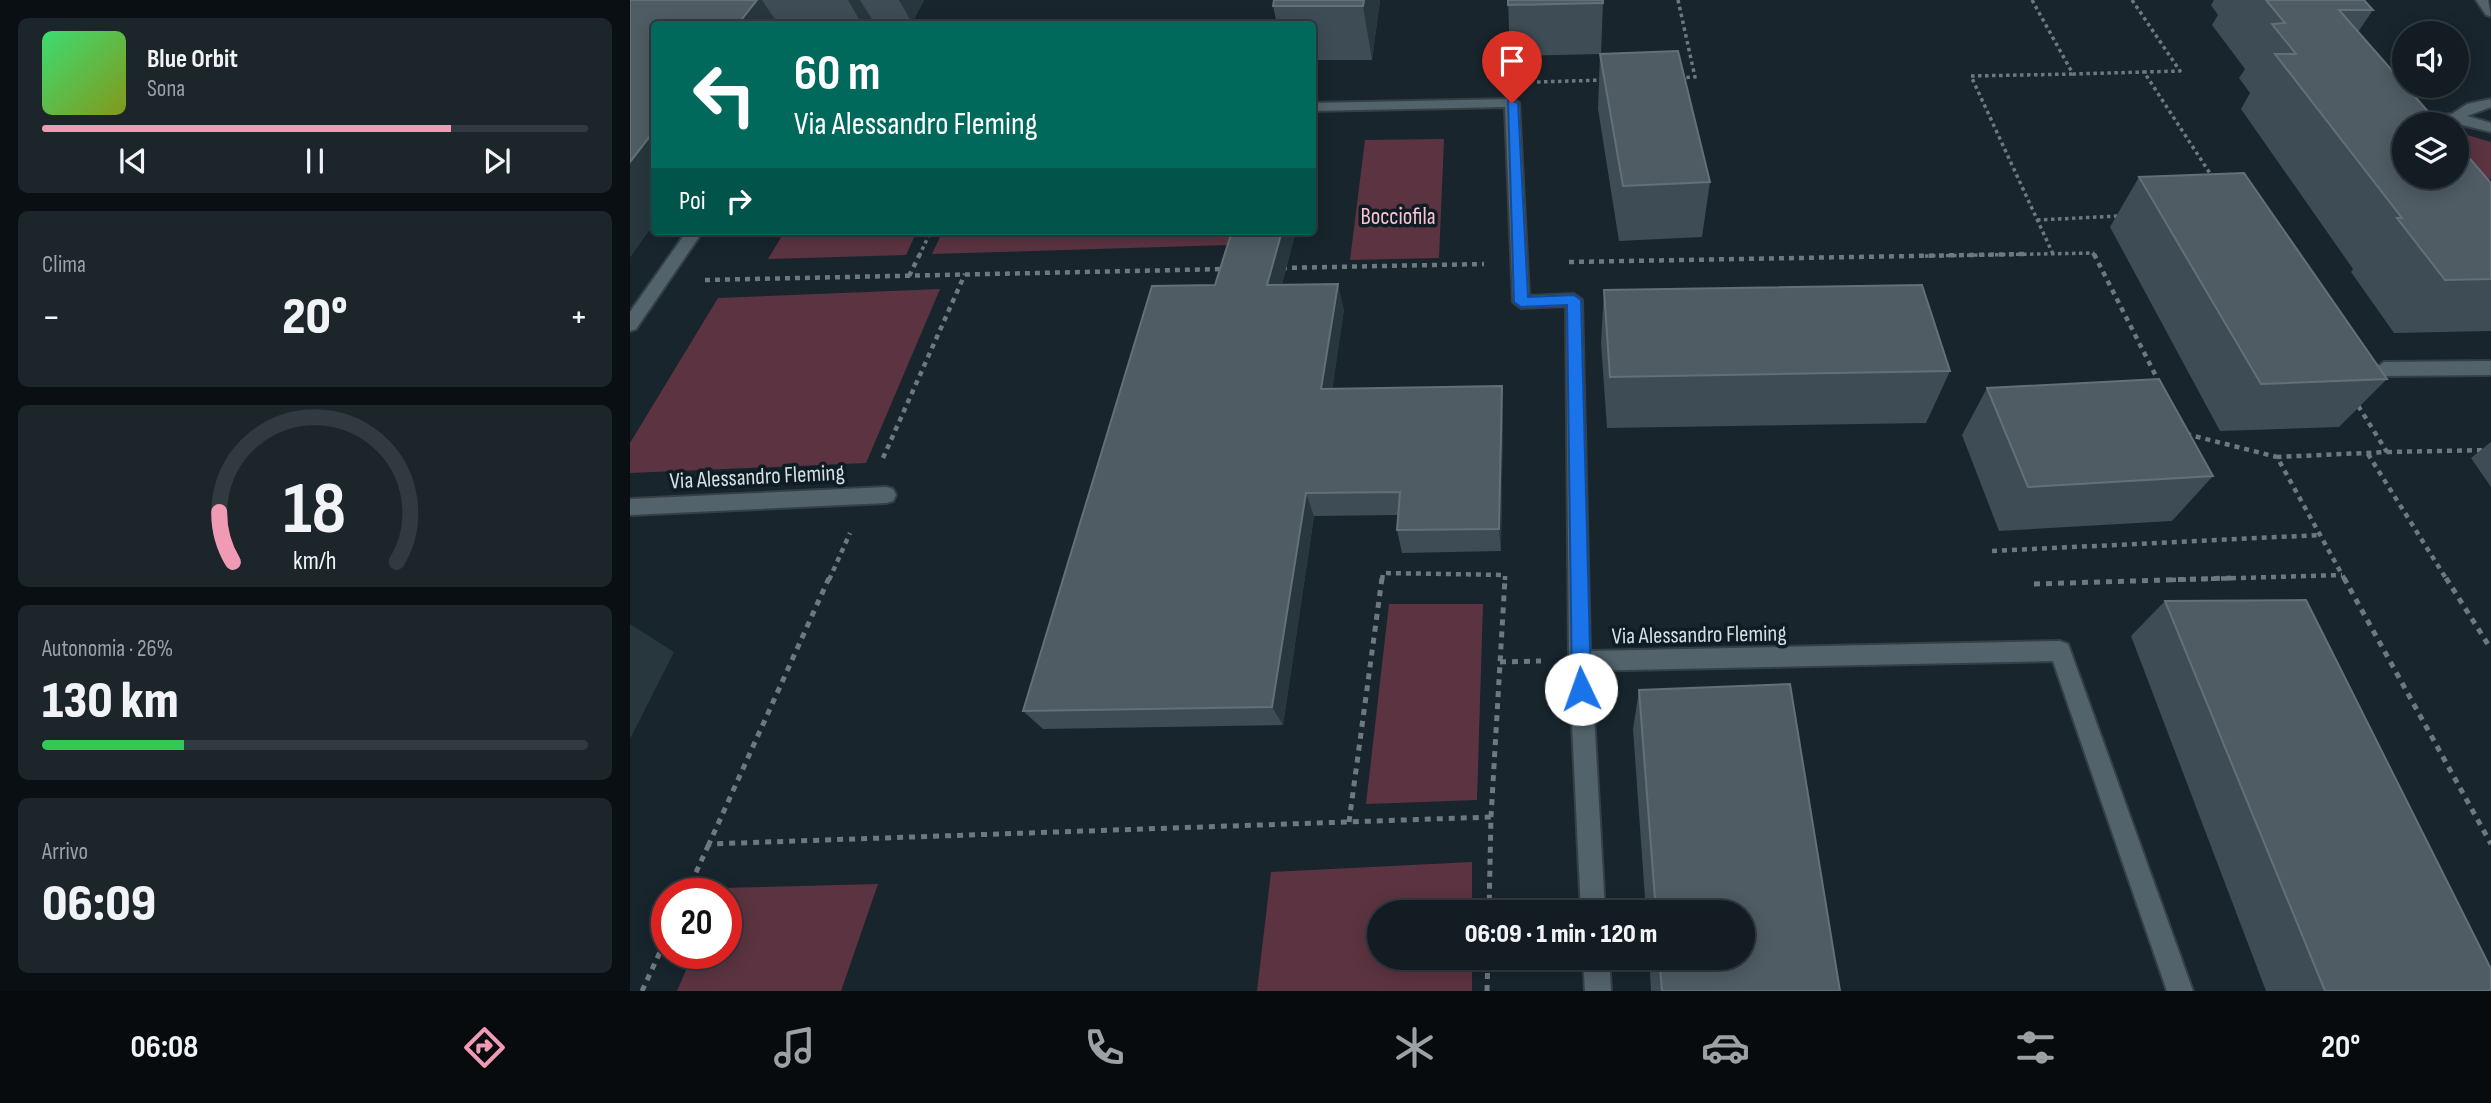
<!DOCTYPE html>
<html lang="it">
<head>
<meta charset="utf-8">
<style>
	body { margin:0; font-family:"Sofia Sans Condensed",sans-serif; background:#1b252a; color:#f1f3f6; height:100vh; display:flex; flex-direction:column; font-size:26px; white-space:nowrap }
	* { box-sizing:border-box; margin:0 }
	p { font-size:23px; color:#9ca1a5 }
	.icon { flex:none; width:38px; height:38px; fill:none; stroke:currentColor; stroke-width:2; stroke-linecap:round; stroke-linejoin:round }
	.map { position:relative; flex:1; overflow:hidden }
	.drawer { display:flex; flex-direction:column; gap:18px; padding:18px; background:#0a0f13; width:630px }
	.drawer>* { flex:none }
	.hud { position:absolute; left:21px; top:21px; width:665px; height:214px; border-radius:7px; box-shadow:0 4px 18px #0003,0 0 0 2px #313a40; background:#00695c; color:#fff; overflow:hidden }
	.tools { position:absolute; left:1762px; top:21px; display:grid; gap:14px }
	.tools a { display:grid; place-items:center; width:77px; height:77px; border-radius:50%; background:#121c22; box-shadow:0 4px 18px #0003,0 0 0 2px #313a40; font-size:35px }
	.speed { position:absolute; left:21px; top:878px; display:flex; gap:14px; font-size:35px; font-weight:700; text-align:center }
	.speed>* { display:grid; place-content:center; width:91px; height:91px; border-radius:50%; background:#121c22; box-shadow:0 4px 18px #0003,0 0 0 2px #313a40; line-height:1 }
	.speed .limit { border:10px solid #d22; background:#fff; color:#111 }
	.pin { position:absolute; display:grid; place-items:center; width:60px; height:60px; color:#fff; margin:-72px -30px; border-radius:50% 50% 50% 0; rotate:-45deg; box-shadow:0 0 7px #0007 }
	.pin .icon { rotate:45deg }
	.me { position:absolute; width:77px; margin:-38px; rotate:357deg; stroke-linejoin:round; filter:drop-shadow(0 0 5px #0008) }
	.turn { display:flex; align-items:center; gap:24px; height:147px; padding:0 28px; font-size:32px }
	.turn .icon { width:91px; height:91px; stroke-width:2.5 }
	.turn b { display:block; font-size:49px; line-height:60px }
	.then { display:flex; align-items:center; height:66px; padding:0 28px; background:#0003; gap:14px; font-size:26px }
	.big { font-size:52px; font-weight:800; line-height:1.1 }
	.drawer .tile { flex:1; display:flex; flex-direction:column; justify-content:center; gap:10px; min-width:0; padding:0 24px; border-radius:10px; background:#1b252a }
	.drawer .dial { align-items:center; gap:0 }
	.dial svg { height:182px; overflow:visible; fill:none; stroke:#313a40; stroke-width:7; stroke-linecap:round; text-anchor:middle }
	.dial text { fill:#f1f3f6; stroke:none }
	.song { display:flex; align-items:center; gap:21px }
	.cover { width:84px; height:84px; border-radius:10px; background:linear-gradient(135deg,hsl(140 70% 55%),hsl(70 70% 35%)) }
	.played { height:7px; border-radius:4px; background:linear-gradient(90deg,#f09ab4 75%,#313a40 75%) }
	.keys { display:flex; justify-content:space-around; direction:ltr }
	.heat { display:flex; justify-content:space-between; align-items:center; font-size:38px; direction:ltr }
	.charge { height:10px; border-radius:5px; background:linear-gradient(90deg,#34c759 26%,#313a40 0) }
	.trip { position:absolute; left:737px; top:900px; width:388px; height:70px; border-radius:35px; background:#121c22; box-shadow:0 4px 18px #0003,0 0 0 2px #313a40; font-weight:800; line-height:70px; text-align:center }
	.dock { display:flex; height:112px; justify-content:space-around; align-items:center; background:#070b0e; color:#9ca1a5 }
	.dock .icon { width:49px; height:49px }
	.dock .active { color:#f09ab4 }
	.dock b { font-size:32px; color:#f1f3f6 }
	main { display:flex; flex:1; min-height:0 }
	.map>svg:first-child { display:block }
</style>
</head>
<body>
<main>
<section class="drawer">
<div class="tile">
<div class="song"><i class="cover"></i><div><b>Blue Orbit</b><p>Sona</p></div></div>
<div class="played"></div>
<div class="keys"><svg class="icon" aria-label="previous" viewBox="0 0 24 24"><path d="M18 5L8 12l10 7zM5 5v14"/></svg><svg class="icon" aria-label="pause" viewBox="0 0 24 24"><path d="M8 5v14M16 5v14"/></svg><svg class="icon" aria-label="next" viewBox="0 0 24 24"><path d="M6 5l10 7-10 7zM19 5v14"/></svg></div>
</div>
<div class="tile"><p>Clima</p>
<div class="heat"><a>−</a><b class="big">20°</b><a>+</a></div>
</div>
<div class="tile dial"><svg viewBox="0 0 100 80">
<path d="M14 69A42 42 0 1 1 86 69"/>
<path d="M14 69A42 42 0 0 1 8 47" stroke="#f09ab4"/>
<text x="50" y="56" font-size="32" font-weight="700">18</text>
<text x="50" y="72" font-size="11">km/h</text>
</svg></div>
<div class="tile"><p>Autonomia · 26%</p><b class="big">130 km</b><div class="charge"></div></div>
<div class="tile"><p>Arrivo</p><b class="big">06:09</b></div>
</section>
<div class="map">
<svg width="1861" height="991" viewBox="0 0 1861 991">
	<rect width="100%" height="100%" fill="#18252d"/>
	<g fill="#5c3441">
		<path d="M 1827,132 L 1861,142 L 1861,179 L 1827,172 Z"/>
		<path d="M 814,139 L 809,258 L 720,260 L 735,140 Z"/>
		<path d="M 155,231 L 287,231 L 276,255 L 138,259 Z"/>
		<path d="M 313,231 L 600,231 L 597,245 L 302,254 Z"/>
		<path d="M 310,289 L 236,463 L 0,473 L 0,443 L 88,298 Z"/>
		<path d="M 759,604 L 853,604 L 847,800 L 736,804 Z"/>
		<path d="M 842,862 L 842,912 L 749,912 L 749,957 L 842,957 L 842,991 L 627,991 L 641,872 Z"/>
		<path d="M 248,884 L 211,991 L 47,991 L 63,954 L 96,954 L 96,894 L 88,894 L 91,888 Z"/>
	</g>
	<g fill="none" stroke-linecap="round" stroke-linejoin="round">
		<g stroke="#354046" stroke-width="4">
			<g id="service">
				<path d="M 950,651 L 958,654 L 961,661 L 975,912 L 951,912 L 939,661 L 942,654 Z"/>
				<path d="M 953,957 L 979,957 L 981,991 L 955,991 Z"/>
			</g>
		</g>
		<g stroke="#354046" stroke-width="4">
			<g id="minor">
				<path d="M 1846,0 L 1858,0 L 1861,16 L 1856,15 Z"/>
				<path d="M 882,99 L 889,103 L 899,296 L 944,294 L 952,300 L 960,651 L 1430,641 L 1438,644 L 1563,991 L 1537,991 L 1423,661 L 950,671 L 942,668 L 939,661 L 936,306 L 891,308 L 883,302 L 875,107 L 682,111 L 682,103 Z"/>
				<path d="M 1861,99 L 1861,107 L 1837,116 L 1861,123 L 1861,132 L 1820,122 L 1774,124 L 1774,127 L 1772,124 L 1782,117 L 1822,114 L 1837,104 Z"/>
				<path d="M 57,231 L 73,231 L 6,329 L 0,331 L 0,312 Z"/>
				<path d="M 1861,361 L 1861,375 L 1754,376 L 1745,369 L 1754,362 Z"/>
				<path d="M 256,487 L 263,489 L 266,495 L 263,501 L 256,503 L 0,515 L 0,499 Z"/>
			</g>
		</g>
		<g stroke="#6e797f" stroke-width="3.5" stroke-dasharray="3.5 3.5" stroke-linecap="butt">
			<path d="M 1048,0 L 1065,77 L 1051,78"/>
			<path d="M 1402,0 L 1443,74 L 1514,72"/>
			<path d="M 1502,0 L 1550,71 L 1514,72 L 1583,178"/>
			<path d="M 907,82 L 975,80"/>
			<path d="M 1407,220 L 1489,216"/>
			<path d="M 1423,254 L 1341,76 L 1443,74"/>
			<path d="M 289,256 L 301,231"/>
			<path d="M 1295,256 L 1463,253 L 1464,256"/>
		</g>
		<g stroke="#6e797f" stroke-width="4.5" stroke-dasharray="5 5" stroke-linecap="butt">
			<path d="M 1464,254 L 1530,384"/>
			<path d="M 939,262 L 1396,254"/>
			<path d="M 652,268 L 854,264"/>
			<path d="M 279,276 L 290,254"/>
			<path d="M 75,280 L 595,269"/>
			<path d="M 1556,434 L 1647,457"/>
			<path d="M 1757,452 L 1861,450"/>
			<path d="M 1738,454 L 1817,580"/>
			<path d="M 253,458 L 335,274"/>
			<path d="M 1362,551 L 1690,535"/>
			<path d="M 199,580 L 220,533"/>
			<path d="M 752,580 L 753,573 L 875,575 L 875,580"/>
			<path d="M 1541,580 L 1712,575"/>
			<path d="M 1715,580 L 1647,457 L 1757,452 L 1727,404"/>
		</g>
		<g stroke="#6e797f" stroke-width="5" stroke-dasharray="6 6" stroke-linecap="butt">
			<path d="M 199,578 L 79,844 L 861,817 L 859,912"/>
			<path d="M 1714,578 L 1861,844"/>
			<path d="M 1816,578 L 1861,649"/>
			<path d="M 1404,584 L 1601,578"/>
			<path d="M 870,662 L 911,661"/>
			<path d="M 861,817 L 875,578"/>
			<path d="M 719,822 L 752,578"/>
			<path d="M 56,894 L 79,844"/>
			<path d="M 12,991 L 37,937"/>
			<path d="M 857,991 L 858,957"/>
		</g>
		<use href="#service" fill="#53636c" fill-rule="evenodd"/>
		<use href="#minor" fill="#53636c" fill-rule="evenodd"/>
	</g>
	<g fill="#3e4c55">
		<path d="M 0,0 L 294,0 L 282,23 L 251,24 L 24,24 L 24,223 L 0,257 Z"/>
		<path d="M 644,0 L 750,0 L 742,60 L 682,60 L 682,24 L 647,24 L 643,6 Z"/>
		<path d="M 878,0 L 973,3 L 971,54 L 880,56 Z"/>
		<path d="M 1584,0 L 1734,0 L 1743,10 L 1728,32 L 1861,183 L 1861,331 L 1764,333 L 1721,272 L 1723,269 L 1611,109 L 1620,93 L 1609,78 L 1615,69 L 1582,25 L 1588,15 L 1581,5 Z"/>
		<path d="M 970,54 L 1080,182 L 1072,237 L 989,241 L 968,109 Z"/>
		<path d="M 1509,177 L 1757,379 L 1709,427 L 1590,431 L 1480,227 Z"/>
		<path d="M 602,231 L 666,231 L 652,284 L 714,309 L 702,389 L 873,411 L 871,551 L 772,553 L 767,530 L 768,515 L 684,516 L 653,725 L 413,729 L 393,711 L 585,285 Z"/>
		<path d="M 974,290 L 1320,371 L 1296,423 L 977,428 L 971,343 Z"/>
		<path d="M 1357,388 L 1583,476 L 1542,521 L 1369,531 L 1332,435 Z"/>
		<path d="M 1861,442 L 1861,487 L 1841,458 Z"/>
		<path d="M 1535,601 L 1861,991 L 1636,991 L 1501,636 Z"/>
		<path d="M 1009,690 L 1210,991 L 1021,991 L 1019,957 L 1113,957 L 1113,912 L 1016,912 L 1003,729 Z"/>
	</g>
	<g fill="#28363e">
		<path d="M 127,0 L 132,0 L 148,24 L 108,24 Z"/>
		<path d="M 218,0 L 230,0 L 245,24 L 232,24 Z"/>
		<path d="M 269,0 L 294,0 L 282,23 Z"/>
		<path d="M 734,0 L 750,0 L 742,60 L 733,6 Z"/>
		<path d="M 24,131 L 24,223 L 0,257 L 0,162 Z"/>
		<path d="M 652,231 L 666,231 L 645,310 L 637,285 Z"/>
		<path d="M 708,284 L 714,309 L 699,413 L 691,389 Z"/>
		<path d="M 872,386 L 873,411 L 871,551 L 869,529 Z"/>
		<path d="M 676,493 L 684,516 L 653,725 L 642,707 Z"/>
		<path d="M 0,624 L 44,652 L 0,739 Z"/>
	</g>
	<g fill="#4f5c64" stroke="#647078" stroke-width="2">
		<path d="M 0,0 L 127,0 L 108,24 L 24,24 L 24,131 L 0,162 Z"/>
		<path d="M 644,0 L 734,0 L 733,6 L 643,6 Z"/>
		<path d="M 878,0 L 973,0 L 973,3 L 878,5 Z"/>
		<path d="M 1636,0 L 1734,0 L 1743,10 L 1709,10 L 1809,124 L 1774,124 L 1774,177 L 1827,177 L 1827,144 L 1861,183 L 1861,279 L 1815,280 L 1767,218 L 1772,218 L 1645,54 L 1666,54 L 1642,24 L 1655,23 Z"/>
		<path d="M 1048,51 L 1080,182 L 993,186 L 970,54 Z"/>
		<path d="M 1614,173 L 1757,379 L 1631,384 L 1509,177 Z"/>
		<path d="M 602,231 L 652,231 L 637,285 L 708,284 L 691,389 L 872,386 L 869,529 L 767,530 L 770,492 L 676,493 L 642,707 L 393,711 L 522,286 L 585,285 Z"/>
		<path d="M 1292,285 L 1320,371 L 980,377 L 974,290 Z"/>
		<path d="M 1529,379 L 1583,476 L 1398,487 L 1357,388 Z"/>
		<path d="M 1676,600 L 1861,969 L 1861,991 L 1695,991 L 1535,601 Z"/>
		<path d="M 1160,684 L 1210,991 L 1032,991 L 1029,957 L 1113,957 L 1113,912 L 1026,912 L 1009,690 Z"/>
	</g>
	<path fill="#1a73e8" stroke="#114b97" stroke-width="2" d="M 878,100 L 888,103 L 898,297 L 944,295 L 951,300 L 961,689 L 958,695 L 951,697 L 945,695 L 942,689 L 937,305 L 891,307 L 884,302 Z"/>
	<g text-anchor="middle" stroke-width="7" stroke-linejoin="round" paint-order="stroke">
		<g font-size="23" fill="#fbc3d3" stroke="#0e1c23">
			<text x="768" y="224">Bocciofila</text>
		</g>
		<g font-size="23" fill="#d5dee3" stroke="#0e1c23">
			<text transform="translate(127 476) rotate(-3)" y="8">Via Alessandro Fleming</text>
			<text transform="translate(1069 634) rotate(-1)" y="8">Via Alessandro Fleming</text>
		</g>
	</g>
</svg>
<div class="tools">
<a><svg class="icon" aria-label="sound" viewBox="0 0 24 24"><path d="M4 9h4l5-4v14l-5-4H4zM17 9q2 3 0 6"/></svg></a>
<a><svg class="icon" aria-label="layers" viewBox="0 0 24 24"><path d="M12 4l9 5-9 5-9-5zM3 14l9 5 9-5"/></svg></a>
</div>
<div class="speed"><div class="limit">20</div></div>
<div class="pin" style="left:882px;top:103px;background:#d93025"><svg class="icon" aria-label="arrive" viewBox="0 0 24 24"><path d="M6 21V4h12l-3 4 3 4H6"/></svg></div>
<svg class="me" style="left:951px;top:689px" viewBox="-20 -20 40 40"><circle r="19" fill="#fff"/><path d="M0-13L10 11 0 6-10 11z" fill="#1a73e8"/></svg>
<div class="trip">06:09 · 1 min · 120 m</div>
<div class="hud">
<div class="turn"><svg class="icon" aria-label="left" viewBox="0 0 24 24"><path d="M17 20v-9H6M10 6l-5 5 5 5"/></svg><div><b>60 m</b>Via Alessandro Fleming</div></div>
<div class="then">Poi<svg class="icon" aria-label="right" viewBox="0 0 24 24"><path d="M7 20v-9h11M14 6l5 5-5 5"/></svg></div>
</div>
</div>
</main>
<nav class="dock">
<b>06:08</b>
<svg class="icon active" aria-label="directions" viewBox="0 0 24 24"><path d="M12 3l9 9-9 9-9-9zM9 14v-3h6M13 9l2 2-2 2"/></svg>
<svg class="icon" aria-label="music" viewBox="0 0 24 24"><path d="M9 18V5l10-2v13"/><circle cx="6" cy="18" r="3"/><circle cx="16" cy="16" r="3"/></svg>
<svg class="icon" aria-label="phone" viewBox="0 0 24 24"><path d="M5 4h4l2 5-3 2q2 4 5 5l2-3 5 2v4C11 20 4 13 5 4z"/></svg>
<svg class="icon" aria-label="climate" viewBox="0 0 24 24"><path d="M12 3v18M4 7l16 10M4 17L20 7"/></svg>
<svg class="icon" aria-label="car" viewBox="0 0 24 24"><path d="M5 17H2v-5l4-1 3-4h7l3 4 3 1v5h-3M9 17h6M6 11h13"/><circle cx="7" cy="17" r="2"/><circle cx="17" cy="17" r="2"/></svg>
<svg class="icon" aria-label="filters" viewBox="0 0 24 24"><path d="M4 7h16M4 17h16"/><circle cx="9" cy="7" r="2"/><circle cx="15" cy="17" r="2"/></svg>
<b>20°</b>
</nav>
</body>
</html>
